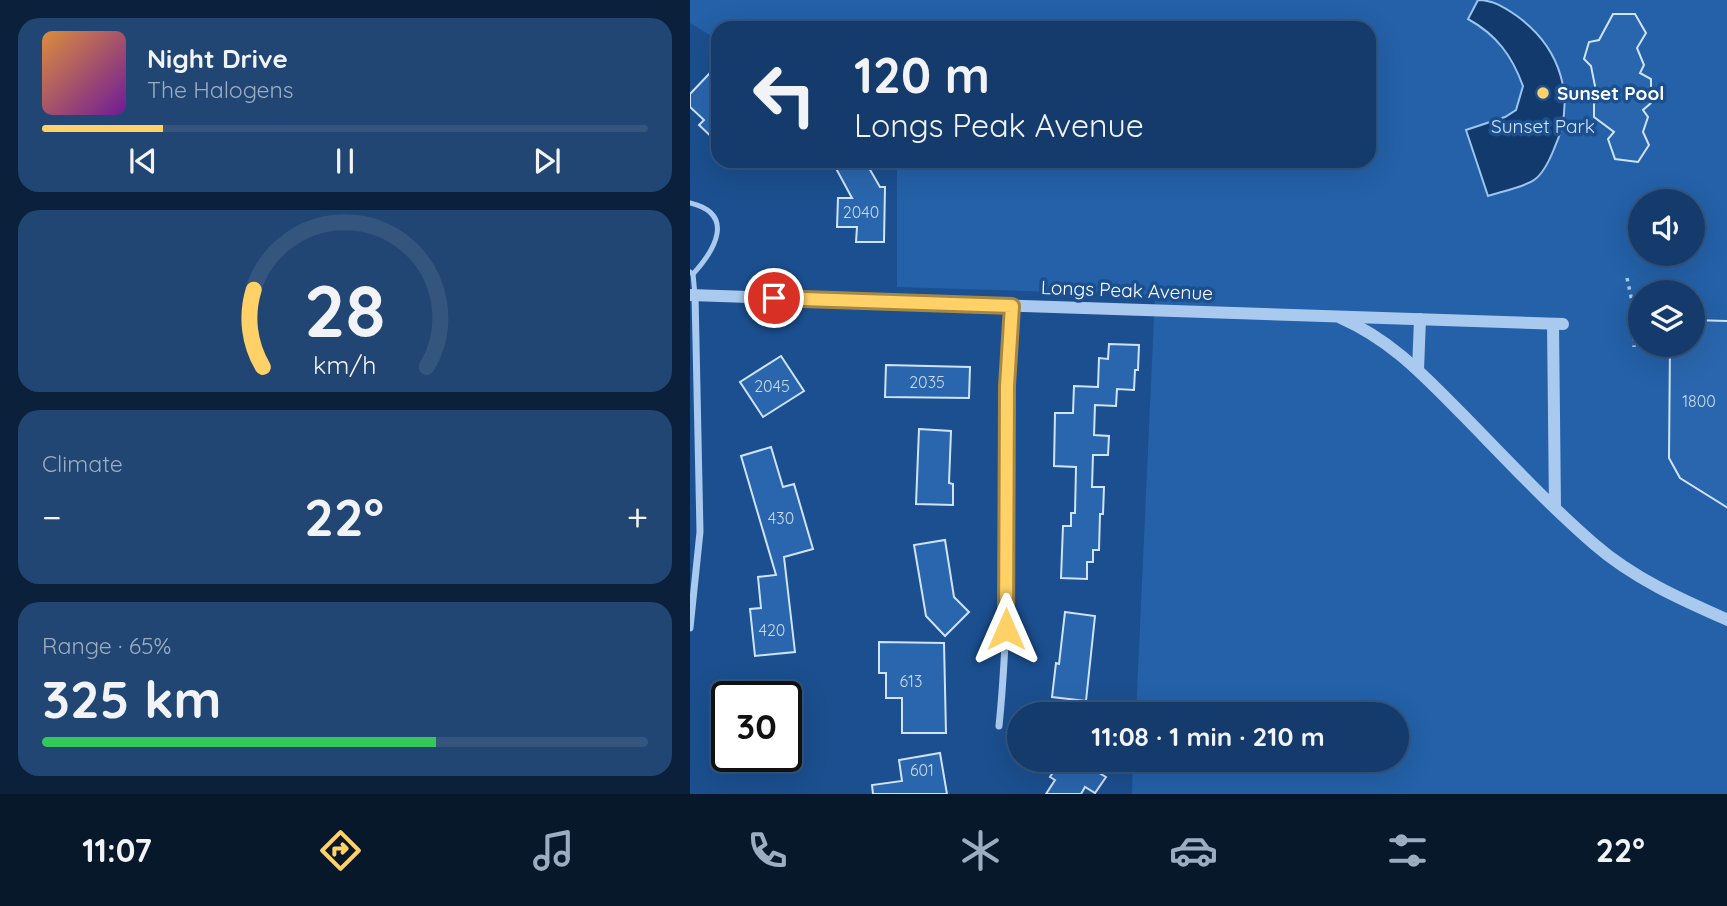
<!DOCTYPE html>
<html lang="en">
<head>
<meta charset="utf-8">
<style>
	body { margin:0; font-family:Quicksand,sans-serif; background:#214673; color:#f1f3f6; height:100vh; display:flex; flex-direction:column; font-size:26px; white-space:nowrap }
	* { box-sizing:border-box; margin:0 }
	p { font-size:23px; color:#9dadc1 }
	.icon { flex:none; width:38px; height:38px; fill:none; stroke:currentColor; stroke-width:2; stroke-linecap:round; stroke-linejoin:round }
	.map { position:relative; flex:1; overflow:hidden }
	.details { display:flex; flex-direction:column; gap:18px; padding:18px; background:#0b203b; width:690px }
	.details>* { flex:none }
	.banner { position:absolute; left:21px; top:21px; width:665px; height:147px; border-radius:21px; box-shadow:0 7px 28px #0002,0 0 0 2px #33557e; background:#143b6b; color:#f1f3f6; overflow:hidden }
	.fabs { position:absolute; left:938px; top:189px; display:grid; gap:14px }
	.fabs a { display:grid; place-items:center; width:77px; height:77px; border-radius:50%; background:#143b6b; box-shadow:0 7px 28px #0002,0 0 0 2px #33557e; font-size:35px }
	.speed { position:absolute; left:21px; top:681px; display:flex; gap:14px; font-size:35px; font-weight:700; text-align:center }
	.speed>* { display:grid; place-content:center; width:91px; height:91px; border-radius:50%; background:#143b6b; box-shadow:0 7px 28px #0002,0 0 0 2px #33557e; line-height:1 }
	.speed .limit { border:4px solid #111; border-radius:10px; background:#fff; color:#111 }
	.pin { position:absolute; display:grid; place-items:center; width:60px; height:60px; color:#fff; margin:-30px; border:4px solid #fff; border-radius:50%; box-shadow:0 2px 7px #0007 }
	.me { position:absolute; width:77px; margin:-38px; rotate:0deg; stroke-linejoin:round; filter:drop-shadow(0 0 5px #0008) }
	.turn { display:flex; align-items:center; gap:24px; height:147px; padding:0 28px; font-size:32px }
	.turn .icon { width:91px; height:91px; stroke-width:2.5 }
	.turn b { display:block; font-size:49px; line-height:60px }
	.big { font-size:52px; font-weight:700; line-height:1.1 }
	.details .widget { flex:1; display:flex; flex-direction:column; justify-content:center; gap:10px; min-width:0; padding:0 24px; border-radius:21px; background:#214673 }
	.details .dial { align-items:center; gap:0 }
	.dial svg { height:182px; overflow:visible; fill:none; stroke:#33557e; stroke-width:7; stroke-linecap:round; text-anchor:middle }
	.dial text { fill:#f1f3f6; stroke:none }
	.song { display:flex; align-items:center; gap:21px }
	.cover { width:84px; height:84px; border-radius:10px; background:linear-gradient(135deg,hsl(30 70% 55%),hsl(280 70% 35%)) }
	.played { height:7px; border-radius:4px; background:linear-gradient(90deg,#ffd166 20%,#33557e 20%) }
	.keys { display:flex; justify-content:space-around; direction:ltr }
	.heat { display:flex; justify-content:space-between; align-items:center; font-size:38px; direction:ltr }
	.charge { height:10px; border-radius:5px; background:linear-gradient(90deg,#34c759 65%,#33557e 0) }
	.trip { position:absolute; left:317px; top:702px; width:402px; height:70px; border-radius:35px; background:#143b6b; box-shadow:0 7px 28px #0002,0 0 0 2px #33557e; font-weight:700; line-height:70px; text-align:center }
	.dock { display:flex; height:112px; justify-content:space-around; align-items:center; background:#08182b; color:#9dadc1 }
	.dock .icon { width:49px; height:49px }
	.dock .selected { color:#ffd166 }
	.dock b { font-size:32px; color:#f1f3f6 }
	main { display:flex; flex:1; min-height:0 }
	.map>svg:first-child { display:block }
</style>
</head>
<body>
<main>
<section class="details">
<div class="widget">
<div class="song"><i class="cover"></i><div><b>Night Drive</b><p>The Halogens</p></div></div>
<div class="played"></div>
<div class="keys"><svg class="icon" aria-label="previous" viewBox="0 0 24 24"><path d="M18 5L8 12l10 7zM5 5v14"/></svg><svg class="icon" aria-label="pause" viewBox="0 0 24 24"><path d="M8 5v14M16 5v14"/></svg><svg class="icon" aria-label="next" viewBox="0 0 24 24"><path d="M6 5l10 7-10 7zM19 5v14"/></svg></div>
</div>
<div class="widget dial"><svg viewBox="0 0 100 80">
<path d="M14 69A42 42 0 1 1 86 69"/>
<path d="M14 69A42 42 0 0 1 10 35" stroke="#ffd166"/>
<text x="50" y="56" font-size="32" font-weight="700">28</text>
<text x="50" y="72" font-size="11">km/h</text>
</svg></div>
<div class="widget"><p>Climate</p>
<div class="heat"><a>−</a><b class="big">22°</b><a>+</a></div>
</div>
<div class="widget"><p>Range · 65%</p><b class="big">325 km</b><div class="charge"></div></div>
</section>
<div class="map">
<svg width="1038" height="794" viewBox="0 0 1038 794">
	<rect width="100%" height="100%" fill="#1b4f8f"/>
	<path fill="#2461a8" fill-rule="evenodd" d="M 0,0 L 1037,0 L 1037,794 L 442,794 L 443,760 L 707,760 L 707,714 L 446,714 L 465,295 L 207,287 L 207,161 L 679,161 L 679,28 L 28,28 L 28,40 L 0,23 ZM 950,201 L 1003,201 L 1003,254 L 950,254 ZM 950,292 L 1003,292 L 1003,345 L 950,345 Z"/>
	<path fill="#123a6d" stroke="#9cc4f0" stroke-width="2" d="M 788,0 C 803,0 814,7 827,16 C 871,48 887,99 864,149 C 860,159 853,174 844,180 C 834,187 810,192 798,196 L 776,130 L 815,117 L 826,110 L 833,86 C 822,56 807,35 778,19 Z"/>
	<g fill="#2a66ad" stroke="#cfe3fa" stroke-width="2">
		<path d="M 923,14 L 945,14 L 956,33 L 947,48 L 954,65 L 950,73 L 961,79 L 961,103 L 953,110 L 958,117 L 953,132 L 959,145 L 948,162 L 925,159 L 918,139 L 924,132 L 904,117 L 904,103 L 908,101 L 901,66 L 894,59 L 899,42 L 909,40 Z"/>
		<path d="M 19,74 L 28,83 L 28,143 L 9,125 L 14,120 L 0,107 L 0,94 Z"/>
		<path d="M 142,161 L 175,161 L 190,187 L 195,187 L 194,242 L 166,242 L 167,227 L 147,227 L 148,198 L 162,198 Z"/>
		<path d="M 1003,320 L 1038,321 L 1038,508 L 990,478 L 979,458 L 980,345 L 1003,345 Z"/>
		<path d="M 419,344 L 449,345 L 448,370 L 445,370 L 444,390 L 427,389 L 426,406 L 405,405 L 404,435 L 419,436 L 418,455 L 403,455 L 402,487 L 414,487 L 413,514 L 410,514 L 409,550 L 403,550 L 403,562 L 397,562 L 397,579 L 371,578 L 373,526 L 381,526 L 381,513 L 385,513 L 386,467 L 364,466 L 365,413 L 383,413 L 384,386 L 408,387 L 409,358 L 418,359 Z"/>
		<path d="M 91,356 L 114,391 L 73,417 L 50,382 Z"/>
		<path d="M 196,365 L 280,367 L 279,398 L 195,397 Z"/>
		<path d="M 229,429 L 261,431 L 259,483 L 263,484 L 263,505 L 226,504 Z"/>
		<path d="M 81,447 L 93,487 L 104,484 L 123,549 L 94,557 L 105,652 L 65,656 L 60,609 L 71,608 L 68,577 L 86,575 L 51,456 Z"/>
		<path d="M 255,540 L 264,597 L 279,612 L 255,636 L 236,616 L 224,545 Z"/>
		<path d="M 375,612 L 405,616 L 396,701 L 362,697 L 366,663 L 369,664 Z"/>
		<path d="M 189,642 L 254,643 L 256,733 L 212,733 L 212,698 L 196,698 L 196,673 L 189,673 Z"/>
		<path d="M 250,753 L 257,794 L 183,794 L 182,785 L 212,781 L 209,760 Z"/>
		<path d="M 371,760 L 387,760 L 416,777 L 405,793 L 395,787 L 391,794 L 356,794 L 365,780 L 360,777 Z"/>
	</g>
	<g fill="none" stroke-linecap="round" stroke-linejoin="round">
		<path stroke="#a9c9ee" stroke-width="3.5" stroke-dasharray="3.5 5" stroke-linecap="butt" d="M 937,278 L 943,306 L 944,347"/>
		<g stroke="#a9c9ee" stroke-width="5">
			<path d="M 0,203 C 46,214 25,250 3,274"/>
			<path d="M 0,272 L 3,274 L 5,295"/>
		</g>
		<g stroke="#a9c9ee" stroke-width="7">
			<path d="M 0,628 L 10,532 L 5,295"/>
			<path d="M 309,726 C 323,587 315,446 322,306"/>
		</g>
		<g stroke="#a9c9ee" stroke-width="12">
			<path d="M 0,295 L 873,324"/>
			<path d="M 651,318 C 703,341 735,377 775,417 C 817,460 858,504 904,544 C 943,578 990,599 1038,620"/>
			<path d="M 863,324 L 865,508"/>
			<path d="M 728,370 L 730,319"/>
		</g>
	</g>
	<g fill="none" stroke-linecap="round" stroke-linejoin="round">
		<g stroke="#a68842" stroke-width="18">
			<path id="route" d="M 84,298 L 322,306 L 317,386 L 316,629"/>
		</g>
		<use href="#route" stroke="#ffd166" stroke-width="12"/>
	</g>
	<circle fill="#ffd166" stroke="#1b4f8f" stroke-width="2.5" cx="853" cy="93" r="7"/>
	<g text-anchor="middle" stroke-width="7" stroke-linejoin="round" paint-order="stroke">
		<g font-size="16" fill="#cad9ea">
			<text x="171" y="218">2040</text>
			<text x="237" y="388">2035</text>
			<text x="82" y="392">2045</text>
			<text x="1009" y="407">1800</text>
			<text x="91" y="524">430</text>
			<text x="82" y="636">420</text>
			<text x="221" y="687">613</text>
			<text x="232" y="776">601</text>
		</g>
		<g font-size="19" font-weight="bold" fill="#fff" stroke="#1b4f8f" text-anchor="start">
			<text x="867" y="100">Sunset Pool</text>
		</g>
		<g font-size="19" fill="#cfe3fa" stroke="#1b4f8f">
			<text x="853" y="133">Sunset Park</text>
		</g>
		<g font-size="19" fill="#fff" stroke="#1b4f8f">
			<text transform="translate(437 290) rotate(2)" y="7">Longs Peak Avenue</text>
		</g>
	</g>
</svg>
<div class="fabs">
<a><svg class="icon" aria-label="sound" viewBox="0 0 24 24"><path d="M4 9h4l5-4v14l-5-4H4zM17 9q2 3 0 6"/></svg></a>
<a><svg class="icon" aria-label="layers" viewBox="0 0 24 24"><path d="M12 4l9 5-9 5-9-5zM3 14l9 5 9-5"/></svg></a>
</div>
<div class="speed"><div class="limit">30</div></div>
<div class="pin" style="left:84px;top:298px;background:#d93025"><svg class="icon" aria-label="arrive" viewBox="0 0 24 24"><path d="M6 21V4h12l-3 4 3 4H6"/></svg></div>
<svg class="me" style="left:316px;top:629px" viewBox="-20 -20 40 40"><path d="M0-17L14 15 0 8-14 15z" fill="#ffd166" stroke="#fff" stroke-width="4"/></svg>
<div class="trip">11:08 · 1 min · 210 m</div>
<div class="banner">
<div class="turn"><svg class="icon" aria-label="left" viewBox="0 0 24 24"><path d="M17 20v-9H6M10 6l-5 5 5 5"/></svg><div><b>120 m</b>Longs Peak Avenue</div></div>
</div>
</div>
</main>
<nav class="dock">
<b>11:07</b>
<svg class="icon selected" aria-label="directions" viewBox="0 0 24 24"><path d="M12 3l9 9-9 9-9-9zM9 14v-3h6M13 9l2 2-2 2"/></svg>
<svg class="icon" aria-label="music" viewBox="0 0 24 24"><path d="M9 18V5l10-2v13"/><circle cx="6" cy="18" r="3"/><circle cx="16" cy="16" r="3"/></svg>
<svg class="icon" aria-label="phone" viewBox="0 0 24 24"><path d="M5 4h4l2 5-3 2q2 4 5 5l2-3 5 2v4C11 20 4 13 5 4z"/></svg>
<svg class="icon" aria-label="climate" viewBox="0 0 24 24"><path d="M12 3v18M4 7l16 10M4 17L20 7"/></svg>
<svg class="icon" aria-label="car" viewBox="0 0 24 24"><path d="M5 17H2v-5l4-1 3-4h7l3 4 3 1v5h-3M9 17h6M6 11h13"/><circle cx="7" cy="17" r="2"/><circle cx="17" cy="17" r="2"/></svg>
<svg class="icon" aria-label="filters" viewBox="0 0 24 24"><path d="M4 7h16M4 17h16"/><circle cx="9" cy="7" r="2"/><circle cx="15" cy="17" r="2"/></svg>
<b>22°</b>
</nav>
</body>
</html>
